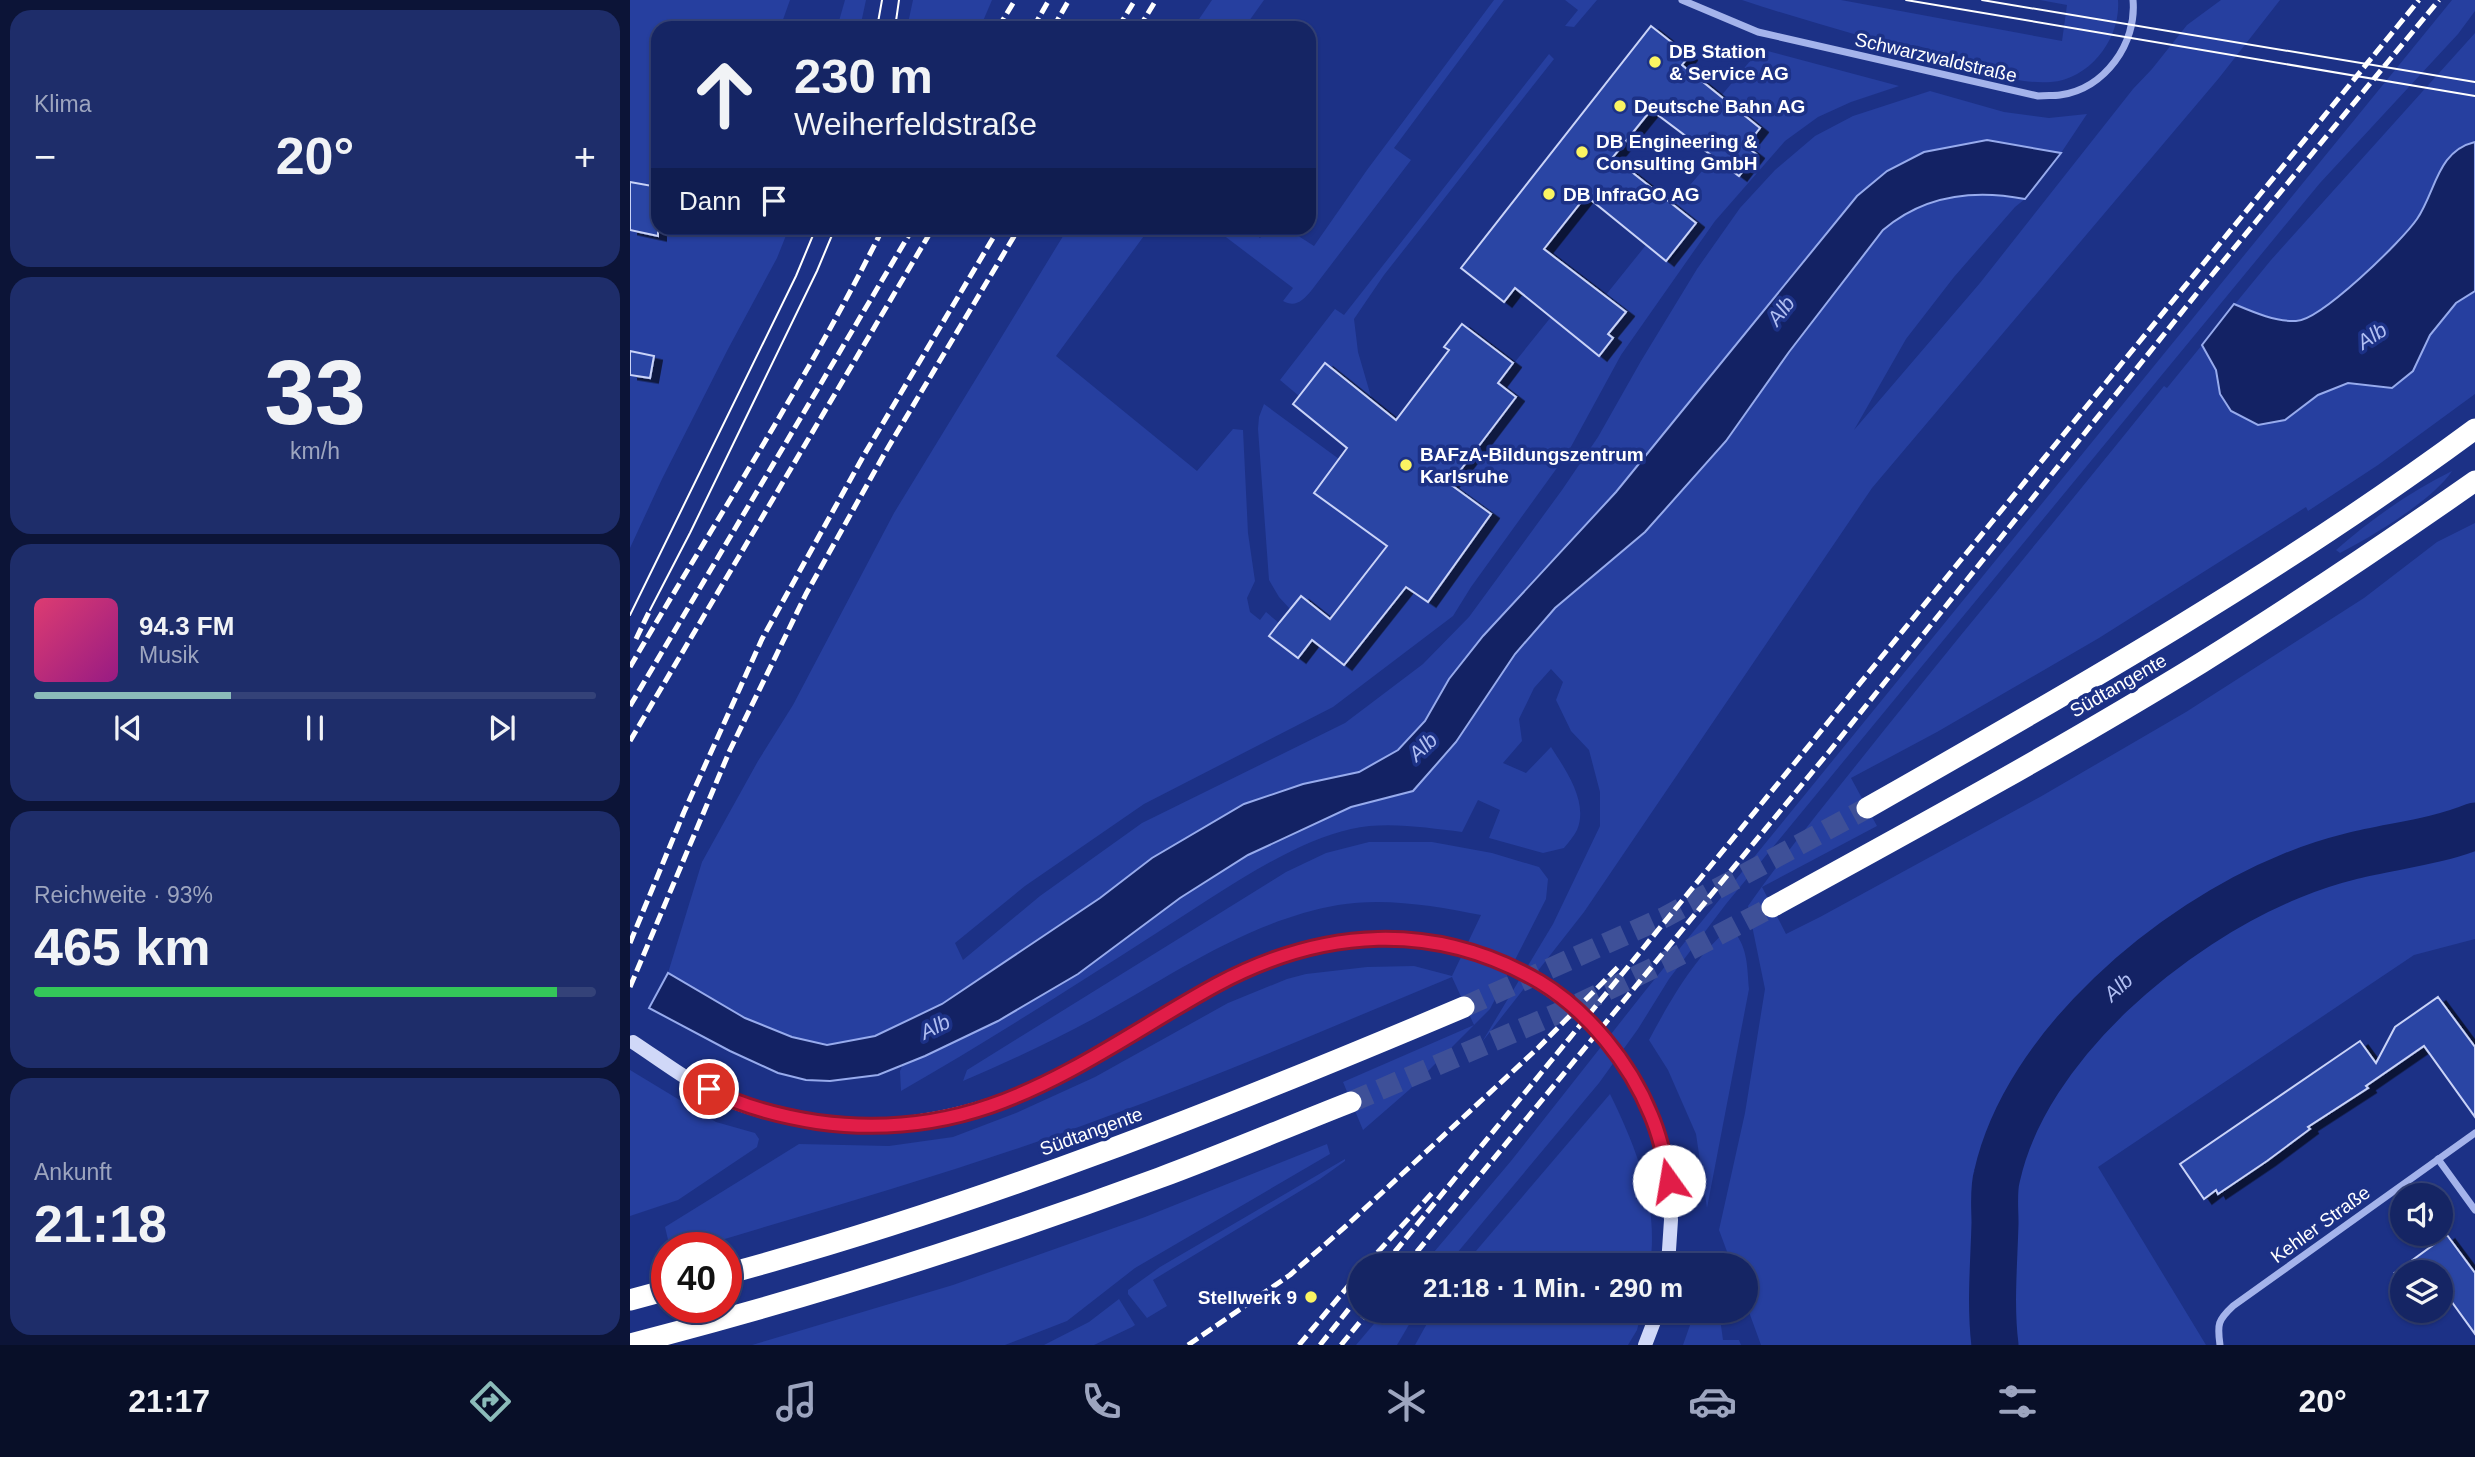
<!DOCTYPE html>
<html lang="de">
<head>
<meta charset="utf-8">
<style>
	body { margin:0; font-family:Helvetica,sans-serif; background:#1e2d6a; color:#f1f3f6; height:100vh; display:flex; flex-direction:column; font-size:26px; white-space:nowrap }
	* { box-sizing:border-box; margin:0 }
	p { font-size:23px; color:#9da5bf }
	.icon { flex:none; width:38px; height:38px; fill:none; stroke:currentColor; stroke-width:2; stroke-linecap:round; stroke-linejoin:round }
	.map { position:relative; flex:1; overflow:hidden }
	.sheet { display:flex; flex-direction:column; gap:10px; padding:10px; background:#0c1437; width:630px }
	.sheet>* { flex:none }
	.hud { position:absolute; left:21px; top:21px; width:665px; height:214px; border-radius:21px; box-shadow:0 2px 5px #0004,0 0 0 2px #344278; background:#152564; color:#f1f3f6; overflow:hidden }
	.controls { position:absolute; left:1760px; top:1183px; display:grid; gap:14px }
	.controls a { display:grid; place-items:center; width:63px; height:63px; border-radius:50%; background:#152564; box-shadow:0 2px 5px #0004,0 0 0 2px #344278; font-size:35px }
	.speed { position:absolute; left:21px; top:1232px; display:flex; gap:14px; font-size:35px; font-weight:700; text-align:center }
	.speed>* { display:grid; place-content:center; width:91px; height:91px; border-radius:50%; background:#152564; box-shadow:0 2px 5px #0004,0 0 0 2px #344278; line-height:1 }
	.speed .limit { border:10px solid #d22; background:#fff; color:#111 }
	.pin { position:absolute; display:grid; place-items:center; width:60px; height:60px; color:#fff; margin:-30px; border:4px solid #fff; border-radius:50%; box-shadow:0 2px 7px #0007 }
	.me { position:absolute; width:77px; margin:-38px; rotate:347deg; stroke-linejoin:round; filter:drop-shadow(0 0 5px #0008) }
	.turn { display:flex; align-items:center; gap:24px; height:147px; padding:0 28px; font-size:32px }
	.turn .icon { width:91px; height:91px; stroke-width:2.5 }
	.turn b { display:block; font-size:49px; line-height:60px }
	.then { display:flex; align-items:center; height:66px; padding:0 28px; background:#0003; gap:14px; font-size:26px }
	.big { font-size:52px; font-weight:800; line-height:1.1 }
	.sheet .tile { flex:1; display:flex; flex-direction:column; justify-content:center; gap:10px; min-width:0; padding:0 24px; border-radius:21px; background:#1e2d6a }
	.sheet .dial { align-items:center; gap:0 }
	.dial b { font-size:91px; line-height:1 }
	.song { display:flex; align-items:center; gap:21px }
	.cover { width:84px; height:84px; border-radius:10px; background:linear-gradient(135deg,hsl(340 70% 55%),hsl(310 70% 35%)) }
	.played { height:7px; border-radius:4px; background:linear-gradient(90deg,#8bbbb9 35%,#344278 35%) }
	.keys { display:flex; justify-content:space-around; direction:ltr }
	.heat { display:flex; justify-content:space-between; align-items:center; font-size:38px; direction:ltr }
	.charge { height:10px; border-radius:5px; background:linear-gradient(90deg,#34c759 93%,#344278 0) }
	.trip { position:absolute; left:718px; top:1253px; width:410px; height:70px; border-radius:35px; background:#152564; box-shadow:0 2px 5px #0004,0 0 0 2px #344278; font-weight:800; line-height:70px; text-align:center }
	.dock { display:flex; height:112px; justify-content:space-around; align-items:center; background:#080f28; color:#9da5bf }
	.dock .icon { width:49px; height:49px }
	.dock .active { color:#8bbbb9 }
	.dock b { font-size:32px; color:#f1f3f6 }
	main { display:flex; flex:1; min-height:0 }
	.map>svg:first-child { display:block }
</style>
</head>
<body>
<main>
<section class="sheet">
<div class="tile"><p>Klima</p>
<div class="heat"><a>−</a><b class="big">20°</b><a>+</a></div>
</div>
<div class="tile dial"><b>33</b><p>km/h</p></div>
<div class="tile">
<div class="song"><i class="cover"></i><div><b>94.3 FM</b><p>Musik</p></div></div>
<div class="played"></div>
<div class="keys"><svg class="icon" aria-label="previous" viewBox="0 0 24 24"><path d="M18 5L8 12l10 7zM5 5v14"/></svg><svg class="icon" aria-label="pause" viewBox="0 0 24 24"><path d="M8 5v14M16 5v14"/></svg><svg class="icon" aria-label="next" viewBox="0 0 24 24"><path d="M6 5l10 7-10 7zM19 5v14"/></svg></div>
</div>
<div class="tile"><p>Reichweite · 93%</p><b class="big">465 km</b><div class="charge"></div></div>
<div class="tile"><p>Ankunft</p><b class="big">21:18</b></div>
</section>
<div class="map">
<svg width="1845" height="1345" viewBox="0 0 1845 1345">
	<defs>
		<filter id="shadow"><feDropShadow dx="8" dy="4.5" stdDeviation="0" flood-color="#0009"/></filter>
	</defs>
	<rect width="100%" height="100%" fill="#1c3186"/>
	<g fill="#263f9f">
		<path d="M 0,0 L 160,0 L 150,28 L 28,28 L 28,228 L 159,228 L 147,258 L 98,349 L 32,479 L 0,548 Z"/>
		<path d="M 215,0 L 236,0 L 230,28 L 207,28 Z"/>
		<path d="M 283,0 L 362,0 L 350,28 L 277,28 Z"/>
		<path d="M 582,0 L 634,0 L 614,28 L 563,28 Z"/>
		<path d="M 864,0 L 874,0 L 764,148 L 781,160 L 681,291 C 673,300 666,308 653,301 L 663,288 L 584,228 L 617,228 L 630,238 L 638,228 L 656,228 L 684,246 L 737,170 Z"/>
		<path d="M 935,0 L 967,0 L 944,27 L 935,26 L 948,10 Z"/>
		<path d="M 1112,0 L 1211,0 L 1432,41 L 1437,5 L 1410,0 L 1488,0 C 1491,38 1460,79 1421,82 C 1387,85 1344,68 1312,59 C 1245,40 1178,22 1112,0 Z"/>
		<path d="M 1591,0 L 1650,0 L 1589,78 L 1242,488 L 954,912 L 852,1042 L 923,924 L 970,826 L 970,792 L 959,750 L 941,731 L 926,700 L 933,682 L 921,669 L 904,688 L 889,719 L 892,741 L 873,763 L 896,773 L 921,747 C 935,769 959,802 947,830 C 944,836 938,843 934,848 L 913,853 L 859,838 L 870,810 L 848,800 L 832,832 C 797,828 757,821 721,829 C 657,843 581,899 525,934 C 441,988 358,1041 271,1091 L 270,1071 L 273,1065 L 368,1021 L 550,898 L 618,855 L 722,807 L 783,791 L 826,742 L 885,654 L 925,608 L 1015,532 L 1096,441 L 1159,352 L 1253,230 C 1294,195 1343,189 1395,199 L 1385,207 L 1324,277 L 1276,339 L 1224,430 L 1350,283 L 1503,89 L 1522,69 L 1557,25 Z"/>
		<path d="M 1822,0 L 1845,0 L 1845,11 L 1828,34 L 1690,183 L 1096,904 L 1039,979 L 1008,1029 L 969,1083 L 817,1265 L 793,1265 L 881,1161 L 1015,991 Z"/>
		<path d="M 1845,33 L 1845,142 L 1831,146 C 1816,170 1803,196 1787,219 C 1773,241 1690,321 1666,321 C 1646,322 1623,311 1605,304 L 1641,260 Z"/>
		<path d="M 1130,49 L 1269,86 L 1221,102 L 1188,117 L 1155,141 L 1085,221 L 991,355 L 937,454 L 841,587 L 823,616 L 703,707 L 514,804 L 395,886 L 325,943 L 333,960 L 410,896 L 512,823 L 715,723 L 793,664 L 839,617 L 932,490 L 968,437 L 1011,361 L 1067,269 L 1110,208 L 1145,170 L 1185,136 L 1223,116 L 1300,91 L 1374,112 L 1419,118 L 1457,114 L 1431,153 L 1413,149 L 1227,196 L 986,492 L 894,590 L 819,679 L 795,721 L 768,750 L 729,772 L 673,784 L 614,804 L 522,858 L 470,898 L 312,1004 L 245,1036 L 197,1045 L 162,1037 L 115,1018 L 38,973 L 72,862 L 128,761 L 163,705 L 264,513 L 438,228 L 547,228 L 519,229 L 426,356 L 567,471 L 603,429 L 613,430 L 618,533 L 625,581 L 617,598 L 620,612 L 630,620 L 636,612 L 649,623 L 682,640 L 714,665 L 776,587 L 798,601 L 861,515 L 813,479 L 833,467 L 885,398 L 868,383 L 921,317 L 969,355 L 983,339 L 978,334 L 996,312 L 975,296 L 1016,245 L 1039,263 L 1051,249 L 1047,246 L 1043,205 L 1084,157 L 1116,146 L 1130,128 L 1091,96 Z"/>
		<path d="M 919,54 L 924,59 L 754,275 L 724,319 L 728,352 L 742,400 L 695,364 L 669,396 L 650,380 L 705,309 L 714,315 Z"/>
		<path d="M 1845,291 L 1845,394 L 1748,465 L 1678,511 L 1676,507 L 1469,638 L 1307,732 L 1221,778 L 1247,826 L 1132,887 L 1156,934 L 1190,917 L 1410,797 L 1556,712 L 1734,598 L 1807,542 L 1845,523 L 1845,939 L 1784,955 L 1468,1167 L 1576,1345 L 1131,1345 L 1115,1301 L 1115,1265 L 1102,1265 L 1089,1230 L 1115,1113 L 1135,989 L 1118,906 C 1161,845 1209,787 1255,729 C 1347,614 1442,501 1534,386 L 1537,388 L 1572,345 L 1586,370 L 1590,394 L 1655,420 L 1688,395 L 1719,383 L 1762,388 L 1783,371 L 1800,335 L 1826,303 Z"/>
		<path d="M 634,404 L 709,459 L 684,493 L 770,556 L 744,562 L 700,619 L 671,596 L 660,609 L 649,597 L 639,580 L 628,429 L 629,417 Z"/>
		<path d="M 1822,471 C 1803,500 1741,537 1710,553 L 1706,550 C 1741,519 1780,492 1822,471 Z"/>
		<path d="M 739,842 L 802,842 L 862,853 L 909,867 L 918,879 L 916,899 L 860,1009 L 779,1090 L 733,1130 L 713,1082 L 844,1025 L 822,977 C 706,1025 591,1075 473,1118 C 339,1168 201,1207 64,1248 L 40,1248 L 35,1227 L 169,1144 L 259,1146 L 323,1137 L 386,1113 L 465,1077 L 598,1003 L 657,979 L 676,974 L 737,967 L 784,966 L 822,976 L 851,915 C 806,906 755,897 708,905 C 618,921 542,975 463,1019 C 421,1042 377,1062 333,1081 L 337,1070 L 656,872 L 696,853 Z"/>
		<path d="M 1100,928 C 1118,944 1117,966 1119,989 L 1077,1208 L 1066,1134 L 1038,1070 L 1019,1040 C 1040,1001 1065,956 1100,928 Z"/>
		<path d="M 0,1070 L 86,1122 L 125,1133 L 129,1139 L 127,1147 L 48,1200 L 0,1216 Z"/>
		<path d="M 980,1094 C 1006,1147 1029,1205 1020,1265 L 834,1265 Z"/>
		<path d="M 697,1144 L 700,1154 L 505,1268 L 437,1321 L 375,1345 L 122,1345 L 323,1285 L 515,1217 Z"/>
		<path d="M 715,1159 L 715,1161 L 690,1179 L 523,1280 L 537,1306 L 517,1318 L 498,1294 L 498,1290 L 530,1267 Z"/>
		<path d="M 489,1299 L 505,1325 L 502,1327 L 464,1345 L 414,1345 L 459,1322 Z"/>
		<path d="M 755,1311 L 787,1311 L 767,1345 L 726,1345 Z"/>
		<path d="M 804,1311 L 1012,1311 L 1007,1330 L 998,1345 L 785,1345 Z"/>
		<path d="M 1065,1311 L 1089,1311 L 1093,1340 L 1109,1340 L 1111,1345 L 1053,1345 Z"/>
	</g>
	<g fill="#132264" stroke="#97abed" stroke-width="2">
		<path d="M 1357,140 L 1431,153 L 1395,199 C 1343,189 1294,195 1253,230 L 1159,352 L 1096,441 L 1015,532 L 925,608 L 885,654 L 826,742 L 783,791 L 721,807 L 618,855 L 550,898 L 448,974 L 368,1021 L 295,1056 L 248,1075 L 200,1081 L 176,1080 L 148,1073 L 100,1051 L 19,1008 L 38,973 L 115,1018 L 162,1037 L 197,1045 L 245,1036 L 312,1004 L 470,898 L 522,858 L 614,804 L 673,784 L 729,772 L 768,750 L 795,721 L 819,679 L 853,636 L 986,492 L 1227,196 L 1257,171 L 1294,152 Z"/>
		<path d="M 1845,142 L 1845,291 L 1826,303 L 1800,335 L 1783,371 L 1762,388 L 1718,383 L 1688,395 L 1655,420 L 1628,425 L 1601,411 L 1590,394 L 1586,370 L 1572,345 L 1604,304 C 1623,312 1646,322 1666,321 C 1690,321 1772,241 1787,219 C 1806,191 1807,151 1845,142 Z"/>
	</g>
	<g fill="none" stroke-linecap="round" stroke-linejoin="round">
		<path stroke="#132264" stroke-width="47" id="s1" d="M 1365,1345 C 1360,1305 1364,1263 1365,1223 C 1365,1208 1363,1190 1367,1176 C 1396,1045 1542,924 1661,876 C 1680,868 1702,861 1722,856 C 1762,846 1806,842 1845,826"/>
	</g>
	<g fill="#2b44a4" stroke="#c9d3f8" stroke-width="2" filter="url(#shadow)">
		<path d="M 1021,26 L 1059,56 L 1052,65 L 1130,128 L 1116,146 L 1126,154 L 1109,176 L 1021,110 L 983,157 L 1066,223 L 1036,261 L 956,196 L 914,249 L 996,312 L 978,334 L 983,338 L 969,356 L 885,288 L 874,302 L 831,268 Z"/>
		<path d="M 0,182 L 28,187 L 28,236 L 0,230 Z"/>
		<path d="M 832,324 L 883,363 L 868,383 L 886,397 L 820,484 L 861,514 L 798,602 L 776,587 L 714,665 L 682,640 L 668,658 L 639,636 L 649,623 L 671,596 L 700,619 L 757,546 L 684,493 L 717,448 L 663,404 L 695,363 L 766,420 L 819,350 L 814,347 Z"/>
		<path d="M 0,351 L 24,356 L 20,378 L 0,375 Z"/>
		<path d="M 1808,997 L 1845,1047 L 1845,1117 L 1794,1046 L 1736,1086 L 1738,1088 L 1678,1127 L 1680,1129 L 1637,1161 L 1588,1194 L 1586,1190 L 1574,1199 L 1550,1164 L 1730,1041 L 1746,1063 L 1765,1027 Z"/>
		<path d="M 1817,1235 L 1845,1273 L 1845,1334 L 1811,1287 L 1811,1272 L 1766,1272 Z"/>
	</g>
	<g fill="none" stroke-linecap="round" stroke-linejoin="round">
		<g stroke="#3e5098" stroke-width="21" stroke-dasharray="21 10" stroke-linecap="butt">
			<path d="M 834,1007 L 1035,917 L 1237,808"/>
			<path d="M 721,1102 L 938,1009 L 1044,958 L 1142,907"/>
		</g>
		<g stroke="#a4b3eb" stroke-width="7">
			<path d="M 1052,0 L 1128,32 L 1408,96 C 1416,95 1423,96 1430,95 C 1475,89 1507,43 1503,0"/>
			<path d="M 1808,1159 L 1845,1210"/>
			<path d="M 1590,1345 C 1587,1324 1588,1320 1603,1306 L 1845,1133"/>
		</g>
		<g stroke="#d0d8f8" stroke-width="14">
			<path d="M 3,1042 C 35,1063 68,1089 103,1102 C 221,1145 343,1126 451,1064 C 524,1022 594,973 677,949"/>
			<path d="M 1038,1265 L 1041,1220 L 1039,1181"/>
			<path d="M 1015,1345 L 1028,1311"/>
		</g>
		<g stroke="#fff" stroke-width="21">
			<path d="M 1237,808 C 1445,690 1653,571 1845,429"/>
			<path d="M 1142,907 C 1286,828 1431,749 1571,663 C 1664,605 1755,544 1845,481"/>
			<path d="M 96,1274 C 349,1206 593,1109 834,1007"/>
			<path d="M 0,1300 L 37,1290"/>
			<path d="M 0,1344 C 179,1298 355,1242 529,1178 C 594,1154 657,1127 721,1102"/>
		</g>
		<g stroke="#fff" stroke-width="2">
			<path d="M 1276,0 L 1845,96"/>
			<path d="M 1352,0 L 1845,82"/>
			<path d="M 247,28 L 252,0"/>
			<path d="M 265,28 L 269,0"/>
			<path d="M 20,610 L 60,533 L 187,271 L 205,228"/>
			<path d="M 0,615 L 166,276 L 186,228"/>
		</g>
		<g stroke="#fff" stroke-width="5" stroke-dasharray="12 5" stroke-linecap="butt">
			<path d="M 368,28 L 385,0"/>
			<path d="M 403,28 L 419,0"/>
			<path d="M 423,28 L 439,0"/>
			<path d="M 488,28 L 505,0"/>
			<path d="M 509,28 L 526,0"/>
			<path d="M 6,639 L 20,610"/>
			<path d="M 0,667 C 85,521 178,379 253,228"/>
			<path d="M 0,706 L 283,228"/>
			<path d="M 0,741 L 303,228"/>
			<path d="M 0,943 L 54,812 L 132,639 L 234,455 L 369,228"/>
			<path d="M 0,987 L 100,750 L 176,594 L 256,451 L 389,228"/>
			<path d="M 736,1265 L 803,1192"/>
			<path d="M 754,1265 L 1789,0"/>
			<path d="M 776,1265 L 1198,753 L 1572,287 L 1809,0"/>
			<path d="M 558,1345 L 660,1275 L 716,1226 L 908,1048 L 991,964"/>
			<path d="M 669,1345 L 730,1272"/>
			<path d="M 690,1345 L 730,1295"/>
			<path d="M 711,1345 L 739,1311"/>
		</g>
		<path stroke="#d0d8f8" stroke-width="14" d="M 677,949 C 701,944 726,938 751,938 C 868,937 975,1006 1021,1114 C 1030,1135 1034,1158 1039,1181"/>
	</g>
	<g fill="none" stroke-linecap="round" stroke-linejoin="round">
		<g stroke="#92132f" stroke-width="18">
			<path id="route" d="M 79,1089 C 113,1107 149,1116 187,1122 C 245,1130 305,1125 360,1106 C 441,1078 511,1026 586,985 C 692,928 804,920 910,982 C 958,1011 1000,1063 1021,1115 C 1030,1136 1035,1159 1039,1181"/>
		</g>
		<use href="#route" stroke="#e11d48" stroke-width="12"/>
	</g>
	<g fill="#fbf462" stroke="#1c3186" stroke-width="2.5">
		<circle cx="1025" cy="62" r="7"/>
		<circle cx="990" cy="106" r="7"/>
		<circle cx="952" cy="152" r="7"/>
		<circle cx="919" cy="194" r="7"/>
		<circle cx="776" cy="465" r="7"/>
		<circle cx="681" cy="1297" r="7"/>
	</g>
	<g text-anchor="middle" stroke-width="7" stroke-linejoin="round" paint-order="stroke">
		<g font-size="19" font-weight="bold" fill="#fff" stroke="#1c3186" text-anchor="start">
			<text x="1039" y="58">DB Station<tspan x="1039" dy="22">&amp; Service AG</tspan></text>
			<text x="1004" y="113">Deutsche Bahn AG</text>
			<text x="966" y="148">DB Engineering &amp;<tspan x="966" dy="22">Consulting GmbH</tspan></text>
			<text x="933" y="201">DB InfraGO AG</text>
			<text x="790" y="461">BAFzA-Bildungszentrum<tspan x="790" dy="22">Karlsruhe</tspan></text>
			<text x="667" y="1304" text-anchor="end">Stellwerk 9</text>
		</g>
		<g font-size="19" fill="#fff" stroke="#1c3186">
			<text transform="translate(1306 57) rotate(13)" y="7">Schwarzwaldstraße</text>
			<text transform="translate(1488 685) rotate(-30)" y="7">Südtangente</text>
			<text transform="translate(461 1131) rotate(-20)" y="7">Südtangente</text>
			<text transform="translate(1690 1224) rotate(-36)" y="7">Kehler Straße</text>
		</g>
		<g font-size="21" font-style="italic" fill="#b0bef2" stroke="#1c3186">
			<text transform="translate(1151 311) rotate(-53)" y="7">Alb</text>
			<text transform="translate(1742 336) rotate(-33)" y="7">Alb</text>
			<text transform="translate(793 747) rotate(-43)" y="7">Alb</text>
			<text dy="7" stroke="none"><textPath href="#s1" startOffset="397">Alb</textPath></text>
			<text transform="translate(305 1027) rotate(-26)" y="7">Alb</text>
		</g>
	</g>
</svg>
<div class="controls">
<a><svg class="icon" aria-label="sound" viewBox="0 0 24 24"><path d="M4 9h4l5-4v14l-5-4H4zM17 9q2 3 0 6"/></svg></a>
<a><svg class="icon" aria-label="layers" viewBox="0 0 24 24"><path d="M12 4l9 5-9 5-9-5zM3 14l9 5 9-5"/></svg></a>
</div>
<div class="speed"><div class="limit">40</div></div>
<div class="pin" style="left:79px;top:1089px;background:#d93025"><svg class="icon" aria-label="arrive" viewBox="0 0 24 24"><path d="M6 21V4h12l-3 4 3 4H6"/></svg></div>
<svg class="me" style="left:1039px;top:1181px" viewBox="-20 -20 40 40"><circle r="19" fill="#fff"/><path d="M0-13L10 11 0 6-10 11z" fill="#e11d48"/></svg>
<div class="trip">21:18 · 1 Min. · 290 m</div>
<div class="hud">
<div class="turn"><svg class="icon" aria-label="ahead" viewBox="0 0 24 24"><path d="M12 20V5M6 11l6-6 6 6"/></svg><div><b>230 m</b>Weiherfeldstraße</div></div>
<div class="then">Dann<svg class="icon" aria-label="arrive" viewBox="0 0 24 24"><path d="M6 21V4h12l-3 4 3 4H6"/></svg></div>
</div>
</div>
</main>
<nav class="dock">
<b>21:17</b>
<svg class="icon active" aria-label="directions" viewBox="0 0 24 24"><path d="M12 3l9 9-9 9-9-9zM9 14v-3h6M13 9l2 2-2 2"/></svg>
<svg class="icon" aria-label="music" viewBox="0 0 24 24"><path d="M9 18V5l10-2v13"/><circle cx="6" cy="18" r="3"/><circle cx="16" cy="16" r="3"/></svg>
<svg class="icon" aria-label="phone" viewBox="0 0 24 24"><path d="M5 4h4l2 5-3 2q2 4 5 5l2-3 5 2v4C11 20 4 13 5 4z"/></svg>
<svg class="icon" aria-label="climate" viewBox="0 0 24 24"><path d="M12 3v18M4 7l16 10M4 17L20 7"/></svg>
<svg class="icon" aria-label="car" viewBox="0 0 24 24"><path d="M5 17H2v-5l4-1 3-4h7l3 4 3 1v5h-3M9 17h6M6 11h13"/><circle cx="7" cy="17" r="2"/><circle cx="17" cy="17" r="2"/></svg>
<svg class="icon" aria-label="filters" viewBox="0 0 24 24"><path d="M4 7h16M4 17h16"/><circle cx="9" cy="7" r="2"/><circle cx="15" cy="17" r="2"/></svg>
<b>20°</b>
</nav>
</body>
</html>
